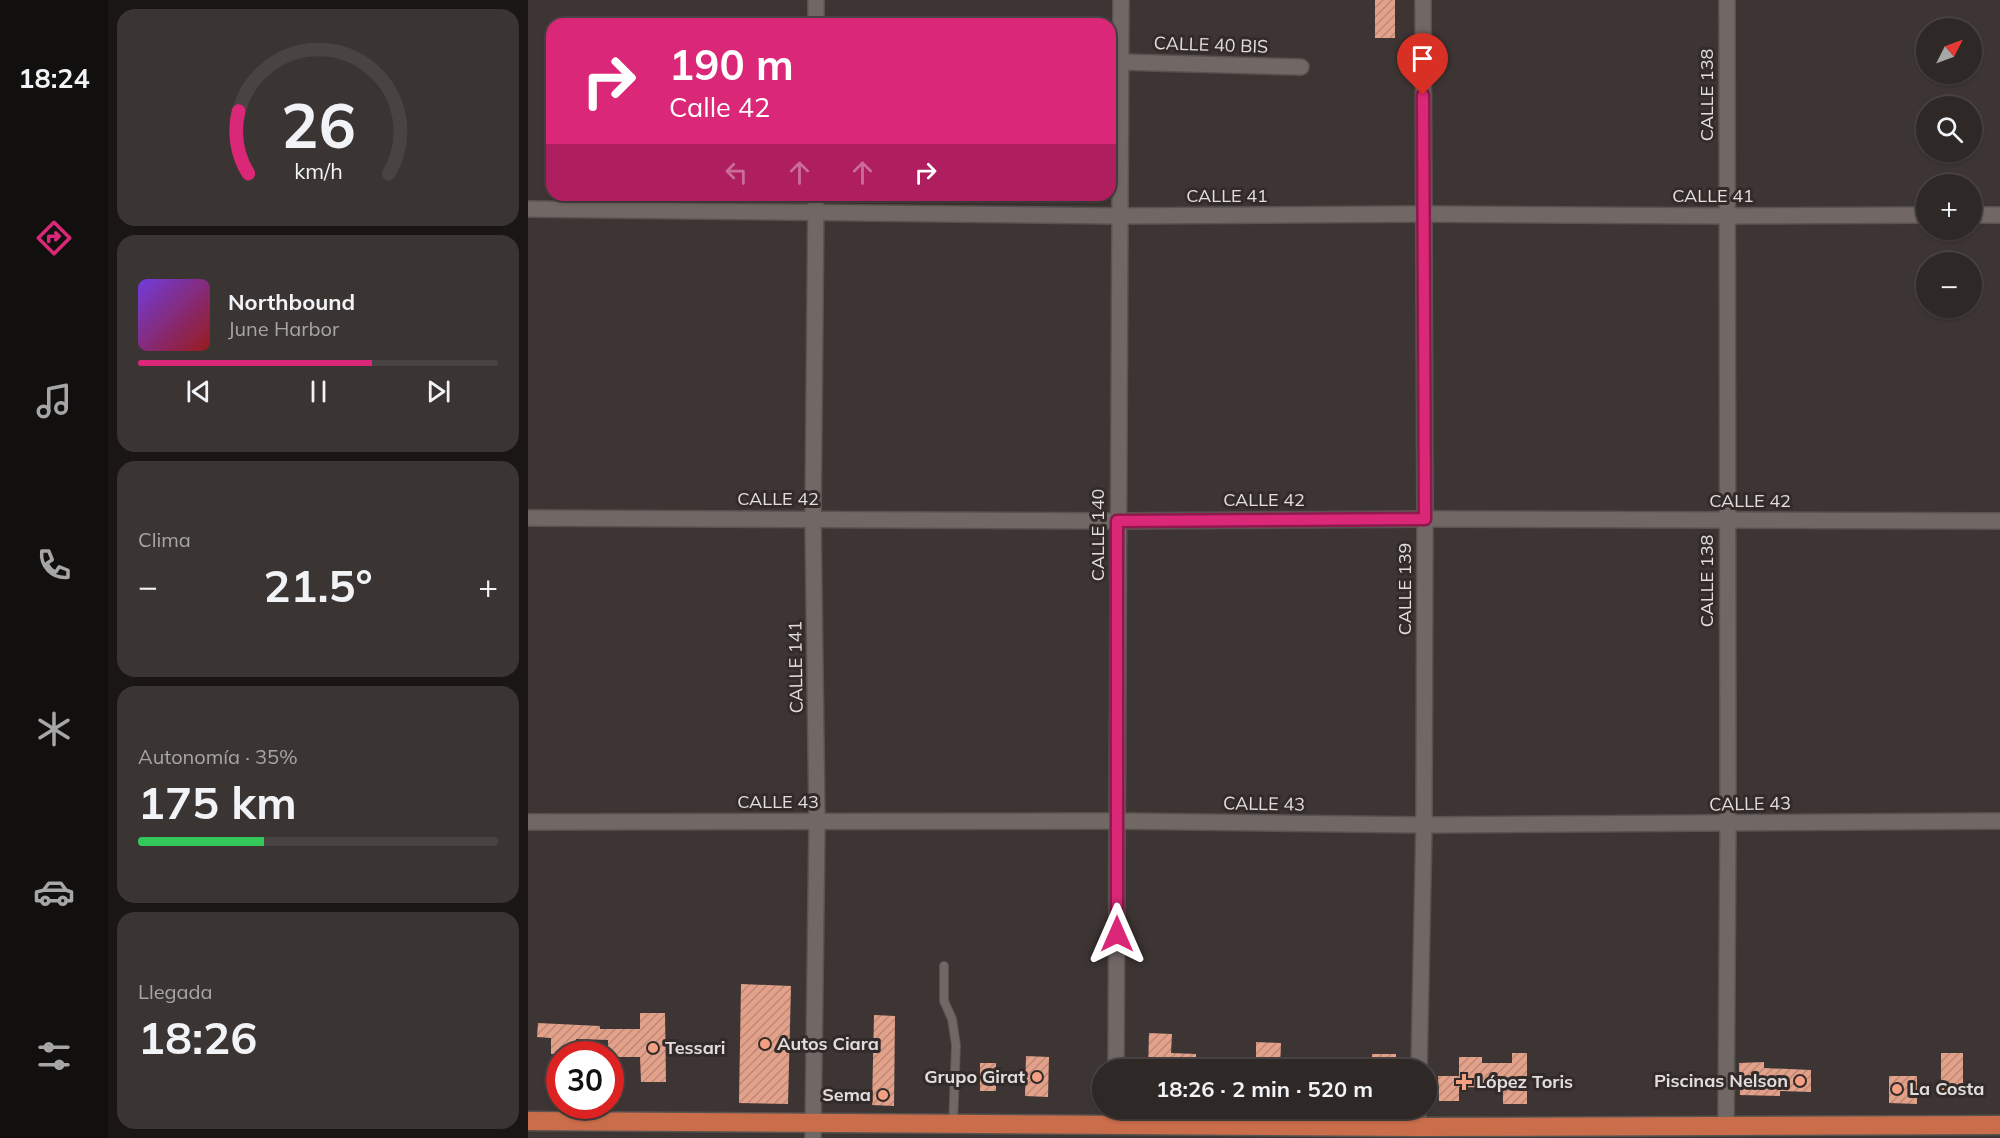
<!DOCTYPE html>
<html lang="es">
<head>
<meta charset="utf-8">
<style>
	body { margin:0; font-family:Mulish,sans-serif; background:#3a3432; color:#f1f3f6; height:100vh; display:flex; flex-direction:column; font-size:22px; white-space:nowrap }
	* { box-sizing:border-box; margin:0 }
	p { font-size:20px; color:#a7a6a7 }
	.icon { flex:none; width:33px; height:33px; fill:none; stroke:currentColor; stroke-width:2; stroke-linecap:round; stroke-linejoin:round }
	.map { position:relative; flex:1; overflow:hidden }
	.sheet { display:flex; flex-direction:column; gap:9px; padding:9px; background:#191615; width:420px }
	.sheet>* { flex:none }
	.guide { position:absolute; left:18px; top:18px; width:570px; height:183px; border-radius:18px; box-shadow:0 2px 4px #0004,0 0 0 2px #494443; background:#db2777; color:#fff; overflow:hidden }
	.needle { width:39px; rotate:48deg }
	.fabs { position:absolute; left:1388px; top:18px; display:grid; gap:12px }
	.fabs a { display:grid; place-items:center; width:66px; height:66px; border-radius:50%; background:#2e2826; box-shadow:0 2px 4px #0004,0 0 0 2px #494443; font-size:30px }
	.speed { position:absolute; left:18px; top:1041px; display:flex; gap:12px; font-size:30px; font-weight:700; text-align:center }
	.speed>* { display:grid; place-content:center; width:78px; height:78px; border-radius:50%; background:#2e2826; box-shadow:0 2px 4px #0004,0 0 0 2px #494443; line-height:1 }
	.speed .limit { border:9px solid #d22; background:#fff; color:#111 }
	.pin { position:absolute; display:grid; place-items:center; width:51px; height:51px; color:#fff; margin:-62px -26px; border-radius:50% 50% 50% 0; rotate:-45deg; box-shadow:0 0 6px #0007 }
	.pin .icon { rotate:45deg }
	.me { position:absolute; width:66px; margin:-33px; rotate:0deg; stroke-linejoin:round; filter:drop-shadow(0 0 4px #0008) }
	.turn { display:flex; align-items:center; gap:21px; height:126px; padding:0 24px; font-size:27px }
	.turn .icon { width:78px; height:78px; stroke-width:2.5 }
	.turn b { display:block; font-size:42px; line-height:51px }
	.lanes { display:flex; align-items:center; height:57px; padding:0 24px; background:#0003; justify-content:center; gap:30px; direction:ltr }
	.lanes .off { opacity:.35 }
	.big { font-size:45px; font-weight:700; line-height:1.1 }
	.sheet .tile { flex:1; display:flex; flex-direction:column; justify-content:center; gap:9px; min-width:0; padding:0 21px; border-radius:18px; background:#3a3432 }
	.sheet .dial { align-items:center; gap:0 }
	.dial svg { height:156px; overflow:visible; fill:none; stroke:#494443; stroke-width:7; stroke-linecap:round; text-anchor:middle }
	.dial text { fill:#f1f3f6; stroke:none }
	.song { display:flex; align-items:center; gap:18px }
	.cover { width:72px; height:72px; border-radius:9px; background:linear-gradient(135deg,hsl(260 70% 55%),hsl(0 70% 35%)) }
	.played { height:6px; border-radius:3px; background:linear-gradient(90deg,#db2777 65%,#494443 65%) }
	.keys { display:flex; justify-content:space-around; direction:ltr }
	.heat { display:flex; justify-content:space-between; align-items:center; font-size:33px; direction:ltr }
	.charge { height:9px; border-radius:4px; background:linear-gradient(90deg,#34c759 35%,#494443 0) }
	.trip { position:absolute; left:564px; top:1059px; width:345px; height:60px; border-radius:30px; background:#2e2826; box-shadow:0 2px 4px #0004,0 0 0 2px #494443; font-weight:700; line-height:60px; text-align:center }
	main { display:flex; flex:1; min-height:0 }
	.tab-bar { display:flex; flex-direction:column; width:108px; justify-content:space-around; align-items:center; background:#12100f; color:#a7a6a7 }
	.tab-bar .icon { width:42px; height:42px }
	.tab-bar .on { color:#db2777 }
	.tab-bar b { font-size:27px; color:#f1f3f6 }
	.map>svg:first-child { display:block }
</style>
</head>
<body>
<main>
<nav class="tab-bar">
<b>18:24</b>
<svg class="icon on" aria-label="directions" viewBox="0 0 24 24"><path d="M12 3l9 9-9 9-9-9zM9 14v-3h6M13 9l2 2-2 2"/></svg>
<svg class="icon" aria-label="music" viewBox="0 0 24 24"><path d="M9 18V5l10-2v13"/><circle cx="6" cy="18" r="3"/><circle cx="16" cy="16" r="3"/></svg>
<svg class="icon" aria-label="phone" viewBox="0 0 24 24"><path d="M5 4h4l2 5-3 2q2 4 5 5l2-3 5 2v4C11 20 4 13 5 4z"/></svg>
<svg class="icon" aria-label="climate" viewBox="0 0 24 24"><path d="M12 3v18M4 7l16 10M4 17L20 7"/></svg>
<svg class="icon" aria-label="car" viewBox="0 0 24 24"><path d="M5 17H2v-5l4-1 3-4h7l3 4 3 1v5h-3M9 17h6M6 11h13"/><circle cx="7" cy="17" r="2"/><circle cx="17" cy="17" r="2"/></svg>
<svg class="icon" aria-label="filters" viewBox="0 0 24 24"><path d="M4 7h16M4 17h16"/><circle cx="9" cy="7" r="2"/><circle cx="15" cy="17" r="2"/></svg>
</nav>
<section class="sheet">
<div class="tile dial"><svg viewBox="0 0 100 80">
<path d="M14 69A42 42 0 1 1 86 69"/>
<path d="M14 69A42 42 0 0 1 9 37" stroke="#db2777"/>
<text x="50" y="56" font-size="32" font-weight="700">26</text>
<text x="50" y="72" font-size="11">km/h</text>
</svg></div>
<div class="tile">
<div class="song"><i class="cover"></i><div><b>Northbound</b><p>June Harbor</p></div></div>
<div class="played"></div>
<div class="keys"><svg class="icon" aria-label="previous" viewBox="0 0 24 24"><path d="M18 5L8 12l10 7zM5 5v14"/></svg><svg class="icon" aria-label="pause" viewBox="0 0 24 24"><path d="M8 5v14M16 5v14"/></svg><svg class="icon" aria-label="next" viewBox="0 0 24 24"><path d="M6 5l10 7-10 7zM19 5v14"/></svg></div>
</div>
<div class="tile"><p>Clima</p>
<div class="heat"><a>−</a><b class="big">21.5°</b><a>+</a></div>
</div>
<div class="tile"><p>Autonomía · 35%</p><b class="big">175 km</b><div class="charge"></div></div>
<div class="tile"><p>Llegada</p><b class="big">18:26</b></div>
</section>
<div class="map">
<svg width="1472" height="1138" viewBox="0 0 1472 1138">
	<defs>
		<pattern id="building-hatch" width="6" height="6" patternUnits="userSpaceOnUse" patternTransform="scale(1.5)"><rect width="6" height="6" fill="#e4a18a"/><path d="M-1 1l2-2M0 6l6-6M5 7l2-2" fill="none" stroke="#bc8978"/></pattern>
	</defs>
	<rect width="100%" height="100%" fill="#3d3533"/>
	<g fill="url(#building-hatch)">
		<rect x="847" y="0" width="20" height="38"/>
		<path d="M 213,984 L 263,986 L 260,1104 L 211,1103 Z"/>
		<path d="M 112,1013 L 137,1013 L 138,1082 L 113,1082 L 112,1057 L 82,1057 L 82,1054 L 80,1054 L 80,1040 L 48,1039 L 48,1054 L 23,1054 L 23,1038 L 9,1037 L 10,1023 L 72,1026 L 72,1029 L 112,1029 Z"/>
		<path d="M 346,1015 L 367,1016 L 366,1106 L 344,1105 Z"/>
		<path d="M 621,1033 L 644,1034 L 643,1053 L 668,1054 L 668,1070 L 620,1070 Z"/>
		<path d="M 728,1042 L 753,1043 L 752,1070 L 728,1070 Z"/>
		<path d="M 984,1053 L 999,1053 L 999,1104 L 975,1104 L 975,1088 L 931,1087 L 931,1101 L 911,1101 L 910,1076 L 931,1076 L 931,1057 L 954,1057 L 954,1063 L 984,1063 Z"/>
		<rect x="1413" y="1053" width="22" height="40"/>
		<rect x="844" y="1054" width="24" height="16"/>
		<path d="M 498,1056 L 521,1057 L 520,1097 L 497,1096 Z"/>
		<path d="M 1236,1062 L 1236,1068 L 1283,1070 L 1283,1092 L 1252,1091 L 1252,1096 L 1212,1095 L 1211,1063 Z"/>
		<rect x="452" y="1063" width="16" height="28"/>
		<path d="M 1361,1076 L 1389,1076 L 1389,1104 L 1361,1103 Z"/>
	</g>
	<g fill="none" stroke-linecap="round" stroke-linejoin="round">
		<g stroke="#595350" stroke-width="10">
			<path id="service" d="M 416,966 L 416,1001 L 424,1019 L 428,1045 L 425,1124"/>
		</g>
		<g stroke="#595350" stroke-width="18">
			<g id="minor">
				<path d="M 288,24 L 288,0"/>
				<path d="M 592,62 L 773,67"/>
				<path d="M 0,209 L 591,216 L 894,214 L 1199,216 L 1398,215"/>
				<path d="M 1443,215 L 1472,215"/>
				<path d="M 0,518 L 589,521 L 897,519 L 1472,521"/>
				<path d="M 0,822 L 589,821 L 896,825 L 1472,821"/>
				<path d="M 588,1070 L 593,0"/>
				<path d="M 891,1070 L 896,825 L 897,519 L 895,0"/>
				<path d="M 588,1126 L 588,1108"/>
				<path d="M 1198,1126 L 1200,824 L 1199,0"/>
				<path d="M 890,1127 L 890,1108"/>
				<path d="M 285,1138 L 289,822 L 285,519 L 288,195"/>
			</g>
		</g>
		<g stroke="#595350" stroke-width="21">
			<path id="trunk" d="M 0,1121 L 890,1127 L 1472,1125"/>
		</g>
		<use href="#service" stroke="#716866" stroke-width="8"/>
		<use href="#minor" stroke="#716866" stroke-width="15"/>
		<use href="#trunk" stroke="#ca6d4b" stroke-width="18"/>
	</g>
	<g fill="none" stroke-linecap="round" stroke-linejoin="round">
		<g stroke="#8e194d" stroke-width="15">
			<path id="route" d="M 589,934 L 589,521 L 897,519 L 895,95"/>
		</g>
		<use href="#route" stroke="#db2777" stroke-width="10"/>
	</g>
	<g fill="#f39f82" stroke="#322b29" stroke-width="2">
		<circle cx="237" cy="1044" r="6"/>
		<circle cx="125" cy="1048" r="6"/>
		<circle cx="509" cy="1077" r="6"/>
		<circle cx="1272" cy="1081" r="6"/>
		<path d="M933 1073h6v6h6v6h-6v6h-6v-6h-6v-6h6z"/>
		<circle cx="1369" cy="1089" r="6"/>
		<circle cx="355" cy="1095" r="6"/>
	</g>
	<g text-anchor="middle" stroke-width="6" stroke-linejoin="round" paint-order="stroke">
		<g font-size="18" fill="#e2dddb" stroke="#322b29">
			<text transform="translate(683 45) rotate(2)" y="6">CALLE 40 BIS</text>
			<text transform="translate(1179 95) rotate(-90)" y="6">CALLE 138</text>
			<text x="699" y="202">CALLE 41</text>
			<text x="1185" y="202">CALLE 41</text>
			<text x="250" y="505">CALLE 42</text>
			<text x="736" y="506">CALLE 42</text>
			<text x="1222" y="507">CALLE 42</text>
			<text transform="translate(570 535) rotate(-90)" y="6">CALLE 140</text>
			<text transform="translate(1179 581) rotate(-90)" y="6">CALLE 138</text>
			<text transform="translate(877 589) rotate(-90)" y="6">CALLE 139</text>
			<text transform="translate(268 667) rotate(-91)" y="6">CALLE 141</text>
			<text x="250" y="808">CALLE 43</text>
			<text transform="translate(736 804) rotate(1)" y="6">CALLE 43</text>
			<text transform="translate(1222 804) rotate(-1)" y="6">CALLE 43</text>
		</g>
		<g font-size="18" font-weight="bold" fill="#e2dddb" stroke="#322b29" text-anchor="start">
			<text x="249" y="1050">Autos Ciara</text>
			<text x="137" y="1054">Tessari</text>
			<text x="497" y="1083" text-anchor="end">Grupo Girat</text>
			<text x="1260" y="1087" text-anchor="end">Piscinas Nelson</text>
			<text x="948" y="1088">López Toris</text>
			<text x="1381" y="1095">La Costa</text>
			<text x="343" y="1101" text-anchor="end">Sema</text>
		</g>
	</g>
</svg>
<div class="fabs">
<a><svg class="needle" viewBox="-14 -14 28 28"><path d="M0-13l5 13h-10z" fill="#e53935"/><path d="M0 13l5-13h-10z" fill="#a7a6a7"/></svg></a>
<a><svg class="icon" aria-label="search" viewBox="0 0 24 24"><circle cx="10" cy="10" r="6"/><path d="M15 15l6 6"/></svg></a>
<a>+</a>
<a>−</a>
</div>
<div class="speed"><div class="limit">30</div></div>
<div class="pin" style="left:895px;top:95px;background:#d93025"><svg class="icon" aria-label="arrive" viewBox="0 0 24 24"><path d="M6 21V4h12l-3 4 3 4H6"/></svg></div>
<svg class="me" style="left:589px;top:934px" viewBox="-20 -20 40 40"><path d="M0-17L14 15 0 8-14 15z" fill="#db2777" stroke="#fff" stroke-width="4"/></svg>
<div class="trip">18:26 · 2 min · 520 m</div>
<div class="guide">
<div class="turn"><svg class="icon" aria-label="right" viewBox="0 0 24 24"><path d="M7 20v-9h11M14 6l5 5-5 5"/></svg><div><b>190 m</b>Calle 42</div></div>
<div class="lanes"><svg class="icon off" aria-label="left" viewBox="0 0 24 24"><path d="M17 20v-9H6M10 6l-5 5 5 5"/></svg><svg class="icon off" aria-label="ahead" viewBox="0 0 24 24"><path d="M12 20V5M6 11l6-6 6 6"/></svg><svg class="icon off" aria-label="ahead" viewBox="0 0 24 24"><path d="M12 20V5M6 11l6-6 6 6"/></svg><svg class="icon" aria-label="right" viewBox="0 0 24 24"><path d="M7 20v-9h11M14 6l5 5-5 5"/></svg></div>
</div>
</div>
</main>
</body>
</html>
